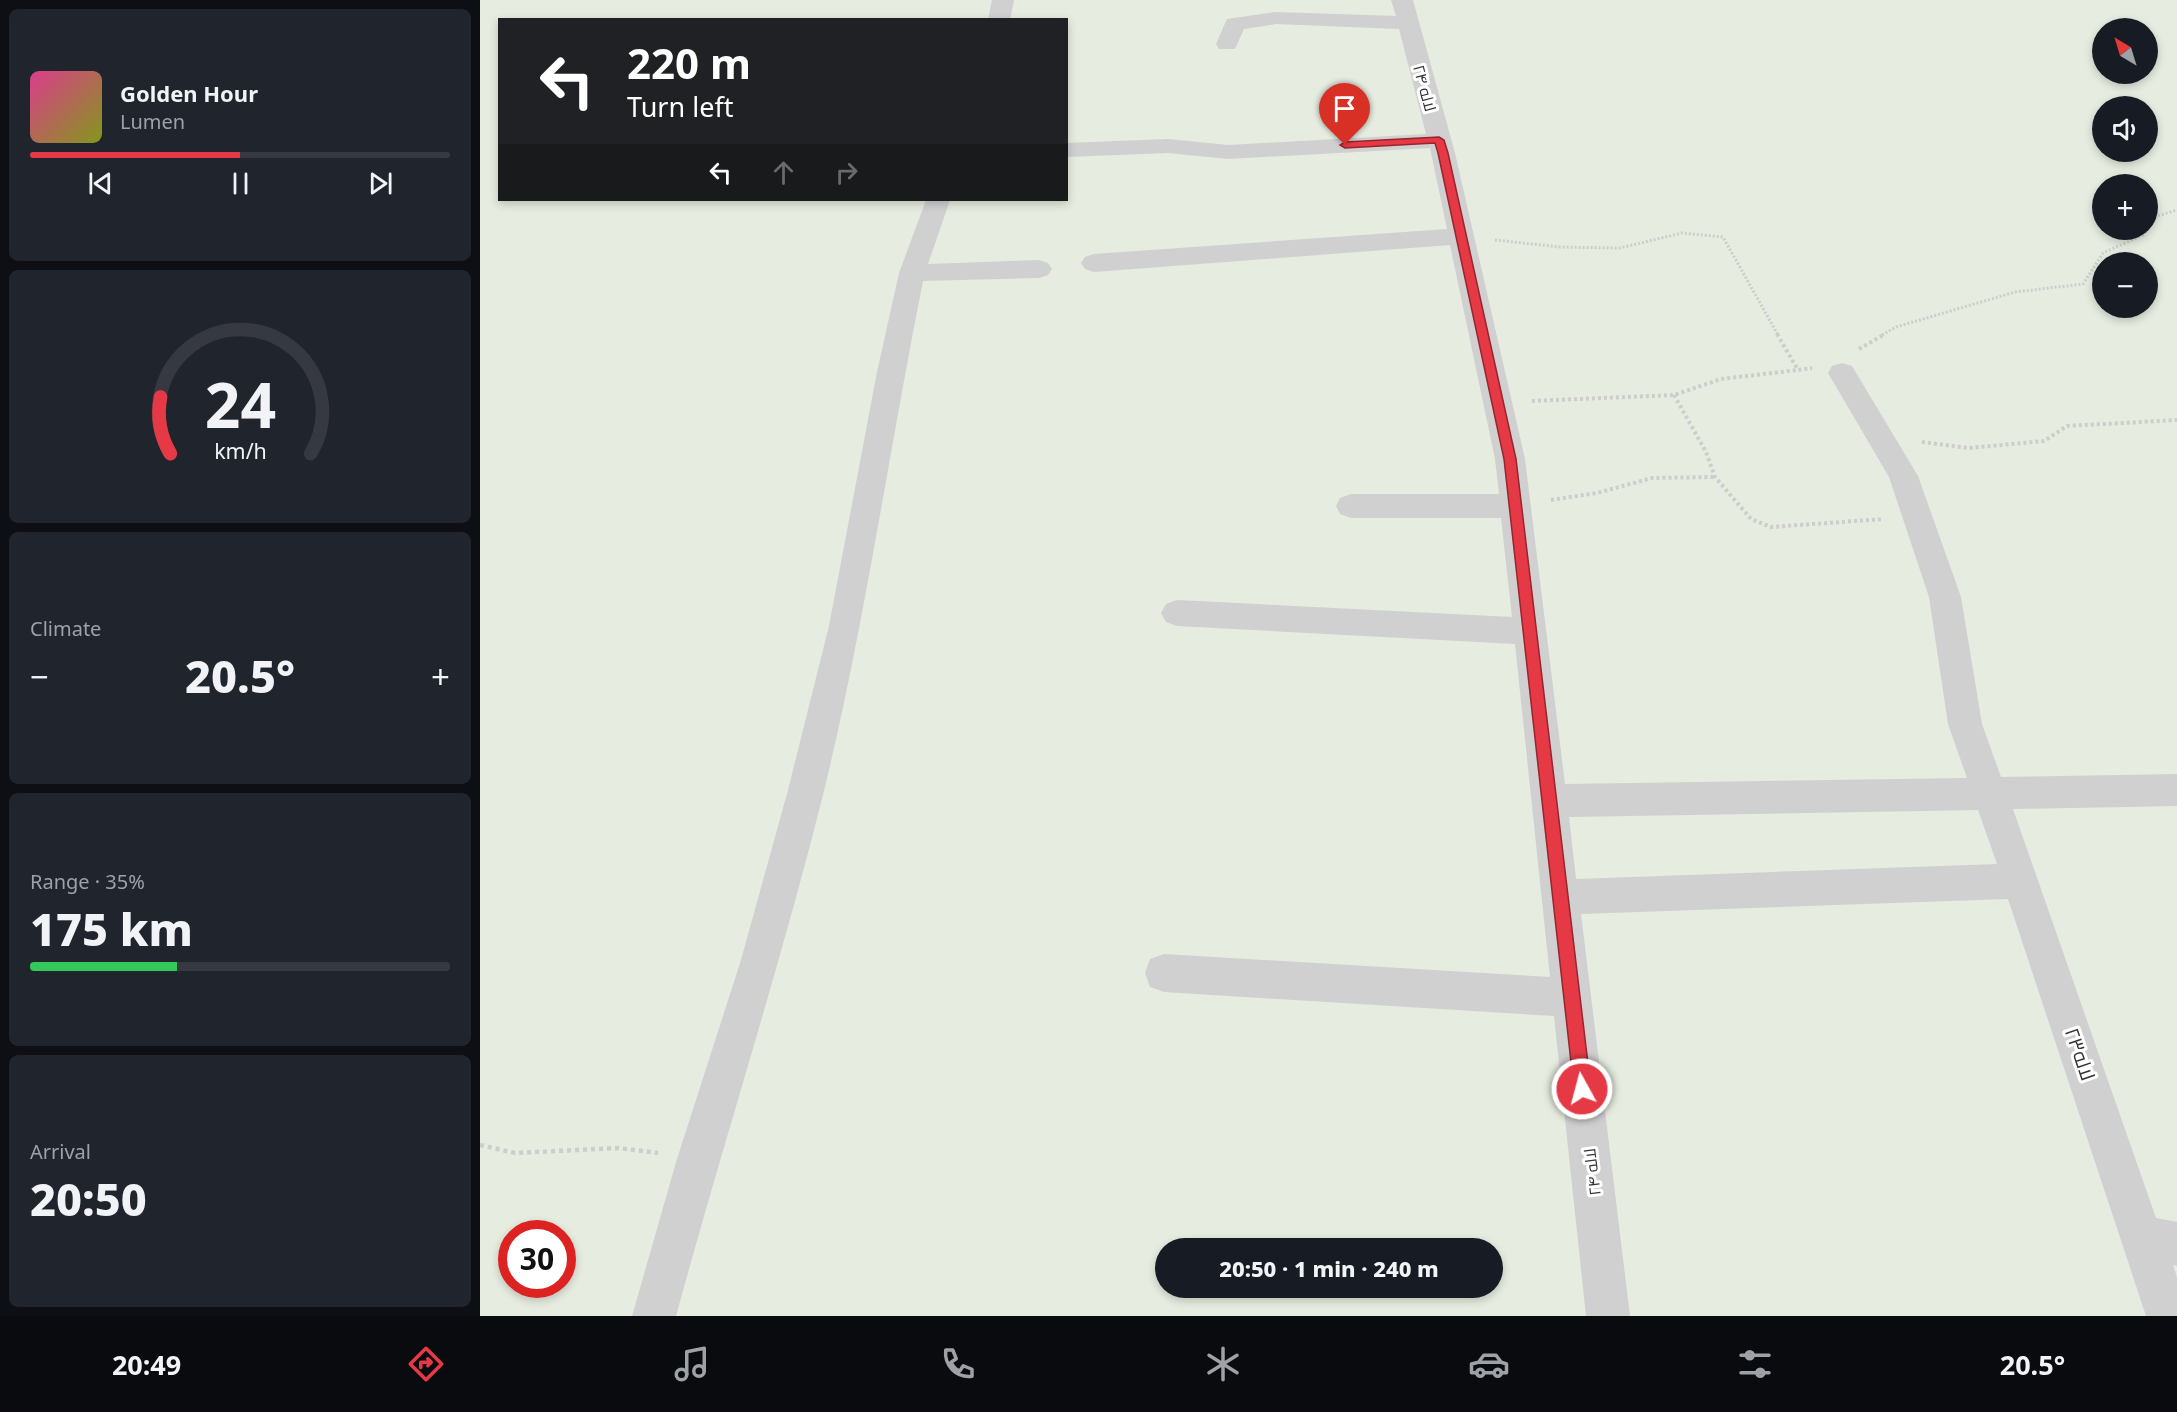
<!DOCTYPE html>
<html lang="en">
<head>
<meta charset="utf-8">
<style>
	body { margin:0; font-family:"Noto Sans",Cairo,sans-serif; background:#20242c; color:#f1f3f6; height:100vh; display:flex; flex-direction:column; font-size:22px; white-space:nowrap }
	* { box-sizing:border-box; margin:0 }
	p { font-size:20px; color:#9ea1a6 }
	.icon { flex:none; width:33px; height:33px; fill:none; stroke:currentColor; stroke-width:2; stroke-linecap:round; stroke-linejoin:round }
	.map { position:relative; flex:1; overflow:hidden }
	.panel { display:flex; flex-direction:column; gap:9px; padding:9px; background:#0d0f14; width:480px }
	.panel>* { flex:none }
	.top-card { position:absolute; left:18px; top:18px; width:570px; height:183px; border-radius:0px; box-shadow:0 3px 9px #0003; background:#202124; color:#fff; overflow:hidden }
	.needle { width:39px; rotate:322deg }
	.tools { position:absolute; left:1612px; top:18px; display:grid; gap:12px }
	.tools a { display:grid; place-items:center; width:66px; height:66px; border-radius:50%; background:#171b24; box-shadow:0 3px 9px #0003; font-size:30px }
	.speed { position:absolute; left:18px; top:1220px; display:flex; gap:12px; font-size:30px; font-weight:700; text-align:center }
	.speed>* { display:grid; place-content:center; width:78px; height:78px; border-radius:50%; background:#171b24; box-shadow:0 3px 9px #0003; line-height:1 }
	.speed .limit { border:9px solid #d22; background:#fff; color:#111 }
	.pin { position:absolute; display:grid; place-items:center; width:51px; height:51px; color:#fff; margin:-62px -26px; border-radius:50% 50% 50% 0; rotate:-45deg; box-shadow:0 0 6px #0007 }
	.pin .icon { rotate:45deg }
	.me { position:absolute; width:66px; margin:-33px; rotate:353deg; stroke-linejoin:round; filter:drop-shadow(0 0 4px #0008) }
	.turn { display:flex; align-items:center; gap:21px; height:126px; padding:0 30px; font-size:27px }
	.turn .icon { width:78px; height:78px; stroke-width:2.5 }
	.turn b { display:block; font-size:42px; line-height:51px }
	.lanes { display:flex; align-items:center; height:57px; padding:0 30px; background:#0003; justify-content:center; gap:30px; direction:ltr }
	.lanes .off { opacity:.35 }
	.big { font-size:45px; font-weight:800; line-height:1.1 }
	.panel .card { flex:1; display:flex; flex-direction:column; justify-content:center; gap:9px; min-width:0; padding:0 21px; border-radius:9px; background:#20242c }
	.panel .dial { align-items:center; gap:0 }
	.dial svg { height:156px; overflow:visible; fill:none; stroke:#363941; stroke-width:7; stroke-linecap:round; text-anchor:middle }
	.dial text { fill:#f1f3f6; stroke:none }
	.song { display:flex; align-items:center; gap:18px }
	.cover { width:72px; height:72px; border-radius:9px; background:linear-gradient(135deg,hsl(330 70% 55%),hsl(70 70% 35%)) }
	.played { height:6px; border-radius:3px; background:linear-gradient(90deg,#e63946 50%,#363941 50%) }
	.keys { display:flex; justify-content:space-around; direction:ltr }
	.heat { display:flex; justify-content:space-between; align-items:center; font-size:33px; direction:ltr }
	.charge { height:9px; border-radius:4px; background:linear-gradient(90deg,#34c759 35%,#363941 0) }
	.trip { position:absolute; left:675px; top:1238px; width:348px; height:60px; border-radius:30px; background:#171b24; box-shadow:0 3px 9px #0003; font-weight:800; line-height:60px; text-align:center }
	.dock { display:flex; height:96px; justify-content:space-around; align-items:center; background:#090b0e; color:#9ea1a6 }
	.dock .icon { width:42px; height:42px }
	.dock .selected { color:#e63946 }
	.dock b { font-size:27px; color:#f1f3f6 }
	main { display:flex; flex:1; min-height:0 }
	.map>svg:first-child { display:block }
</style>
</head>
<body>
<main>
<section class="panel">
<div class="card">
<div class="song"><i class="cover"></i><div><b>Golden Hour</b><p>Lumen</p></div></div>
<div class="played"></div>
<div class="keys"><svg class="icon" aria-label="previous" viewBox="0 0 24 24"><path d="M18 5L8 12l10 7zM5 5v14"/></svg><svg class="icon" aria-label="pause" viewBox="0 0 24 24"><path d="M8 5v14M16 5v14"/></svg><svg class="icon" aria-label="next" viewBox="0 0 24 24"><path d="M6 5l10 7-10 7zM19 5v14"/></svg></div>
</div>
<div class="card dial"><svg viewBox="0 0 100 80">
<path d="M14 69A42 42 0 1 1 86 69"/>
<path d="M14 69A42 42 0 0 1 9 40" stroke="#e63946"/>
<text x="50" y="56" font-size="32" font-weight="700">24</text>
<text x="50" y="72" font-size="11">km/h</text>
</svg></div>
<div class="card"><p>Climate</p>
<div class="heat"><a>−</a><b class="big">20.5°</b><a>+</a></div>
</div>
<div class="card"><p>Range · 35%</p><b class="big">175 km</b><div class="charge"></div></div>
<div class="card"><p>Arrival</p><b class="big">20:50</b></div>
</section>
<div class="map">
<svg width="1697" height="1316" viewBox="0 0 1697 1316">
	<rect width="100%" height="100%" fill="#fff"/>
	<path fill="#e6ecdf" fill-rule="evenodd" d="M 0,0 L 1697,0 L 1697,1316 L 0,1316 ZM 20,20 L 586,20 L 586,200 L 20,200 ZM 1623,28 L 1668,28 L 1668,74 L 1623,74 ZM 1623,106 L 1668,106 L 1668,152 L 1623,152 ZM 1623,184 L 1668,184 L 1668,230 L 1623,230 ZM 1623,262 L 1668,262 L 1668,308 L 1623,308 ZM 32,1233 L 82,1233 L 82,1284 L 32,1284 ZM 686,1248 L 1012,1248 L 1012,1287 L 686,1287 Z"/>
	<g fill="none" stroke-linecap="round" stroke-linejoin="round">
		<g stroke="#cdcdcd" stroke-width="3" stroke-dasharray="2 2" stroke-linecap="butt">
			<path d="M 1668,228 L 1677,216 L 1697,210"/>
			<path d="M 1015,240 L 1080,247 L 1140,248 L 1202,233 L 1243,237 L 1298,335"/>
			<path d="M 1402,335 L 1416,327 L 1535,292 L 1603,284 L 1623,253 L 1663,235 L 1667,230"/>
		</g>
		<g stroke="#cdcdcd" stroke-width="4" stroke-dasharray="3 3" stroke-linecap="butt">
			<path d="M 1297,334 L 1318,370 L 1332,368"/>
			<path d="M 1379,349 L 1405,334"/>
			<path d="M 1194,395 L 1226,452 L 1235,477 L 1271,519 L 1291,527 L 1404,519"/>
			<path d="M 1052,401 L 1194,395 L 1241,379 L 1318,370"/>
			<path d="M 1442,442 L 1489,448 L 1564,441 L 1587,426 L 1697,420"/>
			<path d="M 1071,500 L 1117,493 L 1172,478 L 1235,477"/>
		</g>
		<path stroke="#cdcdcd" stroke-width="4.5" stroke-dasharray="4 4" stroke-linecap="butt" d="M 0,1145 L 35,1153 L 138,1148 L 178,1153"/>
		<g fill="#d0d0d0" fill-rule="evenodd">
			<path d="M 512,0 L 534,0 L 530,20 L 508,20 Z"/>
			<path d="M 911,0 L 933,0 L 975,153 L 1045,459 L 1085,784 L 1487,778 L 1468,724 L 1449,597 L 1409,477 L 1348,373 L 1352,366 L 1362,363 L 1372,366 L 1438,476 L 1481,597 L 1502,724 L 1521,777 L 1697,774 L 1697,806 L 1533,809 L 1676,1218 L 1697,1222 L 1697,1266 L 1693,1265 L 1697,1277 L 1697,1316 L 1666,1316 L 1528,899 L 1101,914 L 1150,1316 L 1106,1316 L 1074,1016 L 684,992 L 670,987 L 665,973 L 670,959 L 684,954 L 1070,977 L 1035,644 L 697,626 L 686,622 L 681,613 L 686,604 L 697,600 L 1032,617 L 1021,518 L 871,518 L 860,514 L 856,506 L 860,498 L 871,494 L 1019,494 L 1015,459 L 970,245 L 614,272 L 605,269 L 601,263 L 605,257 L 614,254 L 967,229 L 950,148 L 748,159 L 688,153 L 586,157 L 586,143 L 688,139 L 748,145 L 946,134 L 919,29 L 796,24 L 764,29 L 755,49 L 739,49 L 736,44 L 747,19 L 796,12 L 916,16 ZM 1498,810 L 1517,864 L 1096,879 L 1089,817 Z"/>
			<path d="M 446,200 L 470,200 L 448,264 L 559,260 L 568,263 L 572,269 L 568,275 L 559,278 L 443,281 C 409,451 385,622 344,791 C 300,967 244,1140 196,1316 L 152,1316 L 197,1159 L 261,960 L 308,790 L 349,626 L 397,372 L 419,273 Z"/>
		</g>
	</g>
	<path fill="#e63946" stroke="#96252e" stroke-width="1.5" d="M 959,137 L 964,140 L 968,153 L 1036,459 L 1111,1089 L 1108,1095 L 1102,1097 L 1096,1095 L 1094,1089 L 1024,459 L 958,153 L 955,143 L 865,148 L 860,145 L 865,142 Z"/>
	<g text-anchor="middle" stroke-width="6" stroke-linejoin="round" paint-order="stroke">
		<g font-size="16" fill="#333" stroke="#fff">
			<text transform="translate(945 88) rotate(75)" y="6">لاله ۲۴</text>
			<text transform="translate(1112 1172) rotate(-97)" y="6">لاله ۲۴</text>
		</g>
		<g font-size="20" fill="#333" stroke="#fff">
			<text transform="translate(1600 1054) rotate(71)" y="7">لاله۲۳</text>
		</g>
	</g>
</svg>
<div class="tools">
<a><svg class="needle" viewBox="-14 -14 28 28"><path d="M0-13l5 13h-10z" fill="#e53935"/><path d="M0 13l5-13h-10z" fill="#9ea1a6"/></svg></a>
<a><svg class="icon" aria-label="sound" viewBox="0 0 24 24"><path d="M4 9h4l5-4v14l-5-4H4zM17 9q2 3 0 6"/></svg></a>
<a>+</a>
<a>−</a>
</div>
<div class="speed"><div class="limit">30</div></div>
<div class="pin" style="left:865px;top:145px;background:#d93025"><svg class="icon" aria-label="arrive" viewBox="0 0 24 24"><path d="M6 21V4h12l-3 4 3 4H6"/></svg></div>
<svg class="me" style="left:1102px;top:1089px" viewBox="-20 -20 40 40"><circle r="17" fill="#e63946" stroke="#fff" stroke-width="3"/><path d="M0-11L8 9 0 5-8 9z" fill="#fff"/></svg>
<div class="trip">20:50 · 1 min · 240 m</div>
<div class="top-card">
<div class="turn"><svg class="icon" aria-label="left" viewBox="0 0 24 24"><path d="M17 20v-9H6M10 6l-5 5 5 5"/></svg><div><b>220 m</b>Turn left</div></div>
<div class="lanes"><svg class="icon" aria-label="left" viewBox="0 0 24 24"><path d="M17 20v-9H6M10 6l-5 5 5 5"/></svg><svg class="icon off" aria-label="ahead" viewBox="0 0 24 24"><path d="M12 20V5M6 11l6-6 6 6"/></svg><svg class="icon off" aria-label="right" viewBox="0 0 24 24"><path d="M7 20v-9h11M14 6l5 5-5 5"/></svg></div>
</div>
</div>
</main>
<nav class="dock">
<b>20:49</b>
<svg class="icon selected" aria-label="directions" viewBox="0 0 24 24"><path d="M12 3l9 9-9 9-9-9zM9 14v-3h6M13 9l2 2-2 2"/></svg>
<svg class="icon" aria-label="music" viewBox="0 0 24 24"><path d="M9 18V5l10-2v13"/><circle cx="6" cy="18" r="3"/><circle cx="16" cy="16" r="3"/></svg>
<svg class="icon" aria-label="phone" viewBox="0 0 24 24"><path d="M5 4h4l2 5-3 2q2 4 5 5l2-3 5 2v4C11 20 4 13 5 4z"/></svg>
<svg class="icon" aria-label="climate" viewBox="0 0 24 24"><path d="M12 3v18M4 7l16 10M4 17L20 7"/></svg>
<svg class="icon" aria-label="car" viewBox="0 0 24 24"><path d="M5 17H2v-5l4-1 3-4h7l3 4 3 1v5h-3M9 17h6M6 11h13"/><circle cx="7" cy="17" r="2"/><circle cx="17" cy="17" r="2"/></svg>
<svg class="icon" aria-label="filters" viewBox="0 0 24 24"><path d="M4 7h16M4 17h16"/><circle cx="9" cy="7" r="2"/><circle cx="15" cy="17" r="2"/></svg>
<b>20.5°</b>
</nav>
</body>
</html>
